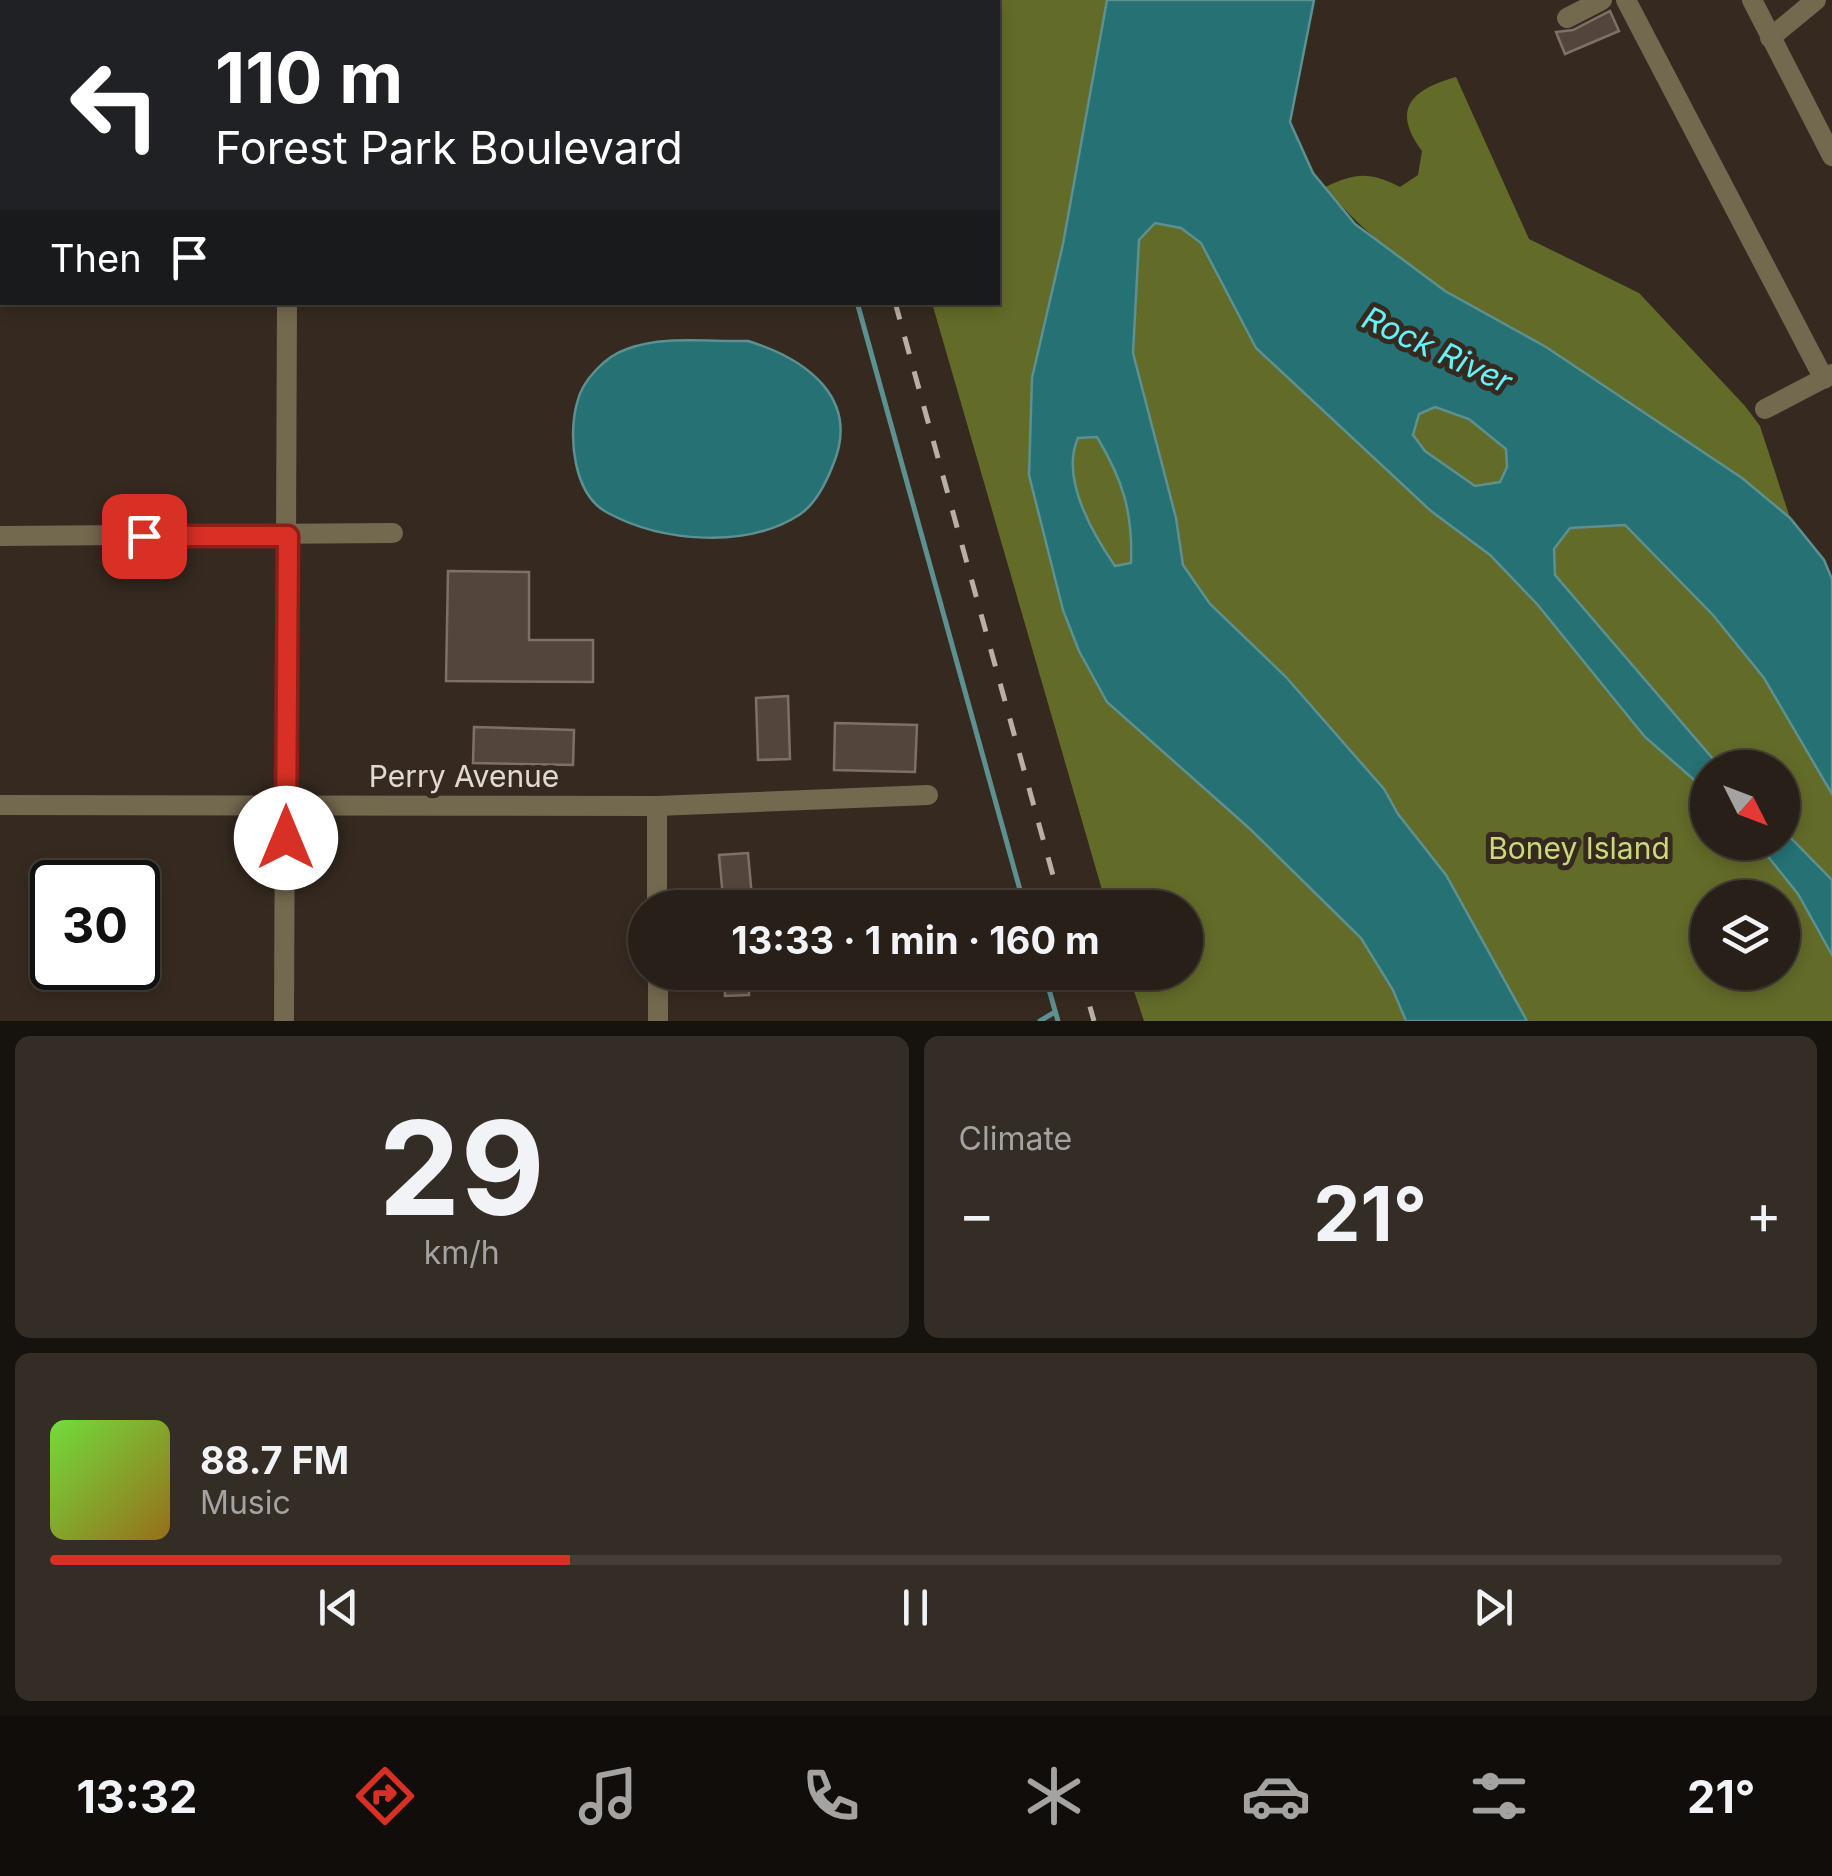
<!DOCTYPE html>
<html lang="en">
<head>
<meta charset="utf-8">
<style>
	body { margin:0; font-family:Inter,sans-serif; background:#342d25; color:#f1f3f6; height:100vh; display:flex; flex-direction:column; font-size:38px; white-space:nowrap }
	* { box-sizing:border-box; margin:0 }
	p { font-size:32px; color:#a5a3a2 }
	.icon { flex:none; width:55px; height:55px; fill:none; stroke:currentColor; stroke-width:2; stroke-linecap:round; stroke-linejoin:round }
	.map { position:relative; height:1021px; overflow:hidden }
	.drawer { display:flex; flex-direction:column; gap:15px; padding:15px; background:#16120d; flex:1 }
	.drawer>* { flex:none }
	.guide { position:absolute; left:0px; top:0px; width:1000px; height:305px; box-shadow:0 5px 15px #0003,0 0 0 2px #443e37; background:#202124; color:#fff; overflow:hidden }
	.needle { width:65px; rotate:132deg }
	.tools { position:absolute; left:1690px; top:750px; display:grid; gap:20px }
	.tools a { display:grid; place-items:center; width:110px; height:110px; border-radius:50%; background:#282018; box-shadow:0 5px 15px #0003,0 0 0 2px #443e37; font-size:50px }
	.speed { position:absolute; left:30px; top:860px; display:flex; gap:20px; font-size:50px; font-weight:700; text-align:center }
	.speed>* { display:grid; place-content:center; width:130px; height:130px; border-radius:50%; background:#282018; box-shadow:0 5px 15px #0003,0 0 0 2px #443e37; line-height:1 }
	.speed .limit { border:5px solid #111; border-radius:15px; background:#fff; color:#111 }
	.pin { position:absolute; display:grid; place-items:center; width:85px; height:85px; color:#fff; margin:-42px; border-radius:20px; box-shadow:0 5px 15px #0006 }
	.me { position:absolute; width:110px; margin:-55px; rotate:0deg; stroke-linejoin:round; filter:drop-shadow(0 0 8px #0008) }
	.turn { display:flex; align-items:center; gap:35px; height:210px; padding:0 50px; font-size:45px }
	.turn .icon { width:130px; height:130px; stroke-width:2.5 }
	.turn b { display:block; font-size:70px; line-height:85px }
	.then { display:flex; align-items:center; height:95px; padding:0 50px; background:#0003; gap:20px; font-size:38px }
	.big { font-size:75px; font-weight:700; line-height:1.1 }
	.drawer .tile { flex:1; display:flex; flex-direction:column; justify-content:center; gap:15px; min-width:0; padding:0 35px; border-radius:15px; background:#342d25 }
	.drawer .dial { align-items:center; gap:0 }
	.dial b { font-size:130px; line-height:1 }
	.song { display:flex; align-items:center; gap:30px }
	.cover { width:120px; height:120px; border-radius:15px; background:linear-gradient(135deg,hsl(100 70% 55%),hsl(40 70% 35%)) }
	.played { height:10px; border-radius:5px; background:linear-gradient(90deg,#d93025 30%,#443e37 30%) }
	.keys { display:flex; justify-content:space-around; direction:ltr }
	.heat { display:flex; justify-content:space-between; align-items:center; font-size:55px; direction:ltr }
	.drawer .tiles { flex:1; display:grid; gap:15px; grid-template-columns:1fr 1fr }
	.tile:last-child { grid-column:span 2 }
	.trip { position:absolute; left:628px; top:890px; width:575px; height:100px; border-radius:50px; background:#282018; box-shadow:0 5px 15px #0003,0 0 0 2px #443e37; font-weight:700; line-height:100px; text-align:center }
	.tab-bar { display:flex; height:160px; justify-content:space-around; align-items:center; background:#100d0a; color:#a5a3a2 }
	.tab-bar .icon { width:70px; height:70px }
	.tab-bar .current { color:#d93025 }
	.tab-bar b { font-size:45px; color:#f1f3f6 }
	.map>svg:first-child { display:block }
</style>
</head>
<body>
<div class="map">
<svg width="1832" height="1021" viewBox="0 0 1832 1021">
	<rect width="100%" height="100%" fill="#362a20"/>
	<g fill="#636b29" fill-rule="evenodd">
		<path d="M 857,0 L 1107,0 L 1063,244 L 1032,378 L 1029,475 L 1063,610 L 1079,651 L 1107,702 L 1249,828 L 1361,938 L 1393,990 L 1406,1021 L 1144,1021 L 1128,973 L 1185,972 L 1185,908 L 1107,907 L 932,303 L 998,302 L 998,2 Z"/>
		<path d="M 1456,77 L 1529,239 L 1639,293 L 1745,406 L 1760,426 L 1790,518 L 1742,478 L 1624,402 L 1603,384 C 1505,328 1398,275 1325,187 C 1355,173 1369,171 1400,187 L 1418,175 L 1422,151 C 1390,108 1413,89 1456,77 Z"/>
		<path d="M 1155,222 L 1181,228 L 1201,243 L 1256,348 L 1431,511 L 1490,555 L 1537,604 L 1645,737 L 1707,791 L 1708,842 L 1757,843 L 1798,894 L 1832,955 L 1832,1021 L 1527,1021 L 1446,875 L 1398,814 L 1384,789 L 1286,677 L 1210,604 L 1183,565 L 1176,518 L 1133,353 L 1139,240 ZM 1708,898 L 1782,898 L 1782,972 L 1708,972 Z"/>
		<path d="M 1435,407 L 1469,419 L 1506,450 L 1507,467 L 1500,482 L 1475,486 L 1425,451 L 1413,436 L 1419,414 Z"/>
		<path d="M 1098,437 C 1125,489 1131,504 1131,563 L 1115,567 C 1092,533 1060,481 1078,438 Z"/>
		<path d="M 1625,524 L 1713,615 L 1764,678 L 1832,794 L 1832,880 L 1783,830 L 1782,768 L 1720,767 L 1555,575 L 1554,549 L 1570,529 Z"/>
	</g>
	<g fill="#257174" stroke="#5d9090" stroke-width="2.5" fill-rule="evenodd">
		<path d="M 1107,0 L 1314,0 L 1290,122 L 1313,173 L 1355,224 L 1445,291 L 1546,347 L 1742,478 L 1790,518 L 1824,560 L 1832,579 L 1832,794 L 1764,678 L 1713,615 L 1625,525 L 1570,528 L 1554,549 L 1555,575 L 1720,767 L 1708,768 L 1707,791 L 1645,737 L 1537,604 L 1490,555 L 1431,511 L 1256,348 L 1201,243 L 1181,228 L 1155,223 L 1139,240 L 1133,353 L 1176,518 L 1183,565 L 1210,604 L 1286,677 L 1384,789 L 1398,814 L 1446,875 L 1527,1021 L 1406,1021 L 1393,990 L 1361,938 L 1249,828 L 1107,702 L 1079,651 L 1063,610 L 1029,475 L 1032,378 L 1063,244 ZM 1435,407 L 1469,419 L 1506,449 L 1507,467 L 1500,482 L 1475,486 L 1425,451 L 1413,435 L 1419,414 ZM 1097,437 C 1123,480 1133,513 1131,563 L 1115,566 C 1093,534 1060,478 1078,438 Z"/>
		<path d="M 748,341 C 806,359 861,398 833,465 C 826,483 816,504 799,515 C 746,549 662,542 608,513 C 573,495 568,436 577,403 C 582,380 606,356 627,349 C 662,335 711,342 748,341 Z"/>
		<path d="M 1783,830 L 1832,880 L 1832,955 L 1798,894 L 1757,843 L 1782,842 Z"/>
	</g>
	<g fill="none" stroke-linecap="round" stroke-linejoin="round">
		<g stroke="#5d9090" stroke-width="5">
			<path d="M 767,0 L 768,2"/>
			<path d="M 857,302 L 1025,908"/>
			<path d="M 1044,972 L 1058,1021"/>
			<path d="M 1040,1021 L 1055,1012"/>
		</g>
	</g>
	<g fill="#53453b" stroke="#7f7065" stroke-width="2.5">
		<path d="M 1610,11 L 1619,31 L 1565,54 L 1556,32 L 1573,30 Z"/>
		<path d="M 448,571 L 529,572 L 529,640 L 593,640 L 593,682 L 446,681 Z"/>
		<path d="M 788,696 L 790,759 L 758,760 L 756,698 Z"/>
		<path d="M 835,723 L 917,725 L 915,772 L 834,770 Z"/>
		<path d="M 474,727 L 574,730 L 573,765 L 473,763 Z"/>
		<path d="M 748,853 L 753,908 L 724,908 L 719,855 Z"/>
		<path d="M 724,972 L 749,972 L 749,995 L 725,996 Z"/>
	</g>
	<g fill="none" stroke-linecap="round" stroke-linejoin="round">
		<g stroke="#73694f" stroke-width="20">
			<path d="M 560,0 L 560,2"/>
			<path d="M 1626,0 L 1824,379"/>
			<path d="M 293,2 L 293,0"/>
			<path d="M 1567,18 L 1602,0"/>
			<path d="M 1770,38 L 1816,0"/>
			<path d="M 0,252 L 2,252"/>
			<path d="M 1765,409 L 1832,374"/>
			<path d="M 0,536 L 393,533"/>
			<path d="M 0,805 L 657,806 L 928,795"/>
			<path d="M 657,806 L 657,908"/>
			<path d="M 658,972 L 658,1021"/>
			<path d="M 284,1021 L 287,302"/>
		</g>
		<path stroke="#73694f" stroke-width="20" d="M 1752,0 L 1832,156"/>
		<g stroke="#b8afa7" stroke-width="5" stroke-dasharray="18 18" stroke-linecap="butt">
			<path d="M 811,0 L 812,2"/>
			<path d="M 895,302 L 1062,908"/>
			<path d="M 1080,972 L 1094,1021"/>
		</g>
	</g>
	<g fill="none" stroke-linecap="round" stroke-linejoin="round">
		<g stroke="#8d1f18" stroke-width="25">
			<path id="route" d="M 144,536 L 288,536 L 286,838"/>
		</g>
		<use href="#route" stroke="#d93025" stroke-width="18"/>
	</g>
	<g text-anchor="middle" stroke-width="10" stroke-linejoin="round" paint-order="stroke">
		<g font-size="30" fill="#e1d9d2" stroke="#362a20">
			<text x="464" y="787">Perry Avenue</text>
		</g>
		<g font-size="30" fill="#cad879" stroke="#362a20">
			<text x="1579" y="859">Boney Island</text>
		</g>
		<g font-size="32" font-style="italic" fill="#64f1f7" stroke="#362a20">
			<text transform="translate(1437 350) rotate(25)" y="11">Rock River</text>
		</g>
	</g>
</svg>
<div class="tools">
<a><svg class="needle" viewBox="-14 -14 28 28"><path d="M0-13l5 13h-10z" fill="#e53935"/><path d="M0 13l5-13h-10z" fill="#a5a3a2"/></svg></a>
<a><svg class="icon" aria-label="layers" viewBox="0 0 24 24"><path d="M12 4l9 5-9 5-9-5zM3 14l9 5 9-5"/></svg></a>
</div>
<div class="speed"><div class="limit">30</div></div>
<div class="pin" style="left:144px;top:536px;background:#d93025"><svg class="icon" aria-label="arrive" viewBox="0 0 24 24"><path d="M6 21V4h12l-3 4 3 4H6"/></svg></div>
<svg class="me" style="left:286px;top:838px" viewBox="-20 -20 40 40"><circle r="19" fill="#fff"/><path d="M0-13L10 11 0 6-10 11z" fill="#d93025"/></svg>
<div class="trip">13:33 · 1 min · 160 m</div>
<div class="guide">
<div class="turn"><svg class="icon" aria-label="left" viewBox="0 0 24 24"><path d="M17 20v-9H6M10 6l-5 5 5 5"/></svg><div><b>110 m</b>Forest Park Boulevard</div></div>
<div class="then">Then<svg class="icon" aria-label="arrive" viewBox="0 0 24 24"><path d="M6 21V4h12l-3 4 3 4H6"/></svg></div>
</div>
</div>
<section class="drawer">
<div class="tiles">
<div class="tile dial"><b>29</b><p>km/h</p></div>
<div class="tile"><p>Climate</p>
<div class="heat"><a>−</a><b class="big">21°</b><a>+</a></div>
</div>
<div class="tile">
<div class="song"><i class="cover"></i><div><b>88.7 FM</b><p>Music</p></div></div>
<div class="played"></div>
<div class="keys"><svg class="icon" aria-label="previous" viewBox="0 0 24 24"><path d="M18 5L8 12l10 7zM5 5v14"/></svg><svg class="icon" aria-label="pause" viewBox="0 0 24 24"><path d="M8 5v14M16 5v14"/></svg><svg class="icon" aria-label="next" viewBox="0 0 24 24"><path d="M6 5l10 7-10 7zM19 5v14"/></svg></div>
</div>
</div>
</section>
<nav class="tab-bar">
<b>13:32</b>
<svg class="icon current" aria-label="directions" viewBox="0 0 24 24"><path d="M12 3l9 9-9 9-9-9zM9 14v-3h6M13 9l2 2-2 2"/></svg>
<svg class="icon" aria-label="music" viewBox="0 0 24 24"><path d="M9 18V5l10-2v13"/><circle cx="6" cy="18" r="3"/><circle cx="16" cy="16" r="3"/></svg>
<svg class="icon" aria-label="phone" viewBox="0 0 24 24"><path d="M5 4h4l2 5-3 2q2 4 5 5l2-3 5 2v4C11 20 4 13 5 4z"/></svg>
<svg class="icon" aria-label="climate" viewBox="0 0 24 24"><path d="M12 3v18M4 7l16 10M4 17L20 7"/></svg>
<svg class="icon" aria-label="car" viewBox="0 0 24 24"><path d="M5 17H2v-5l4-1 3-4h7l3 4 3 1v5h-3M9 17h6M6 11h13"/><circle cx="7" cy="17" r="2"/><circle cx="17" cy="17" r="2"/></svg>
<svg class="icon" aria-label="filters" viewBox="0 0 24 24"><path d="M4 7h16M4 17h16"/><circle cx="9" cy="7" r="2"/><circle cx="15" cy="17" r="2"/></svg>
<b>21°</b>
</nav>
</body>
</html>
